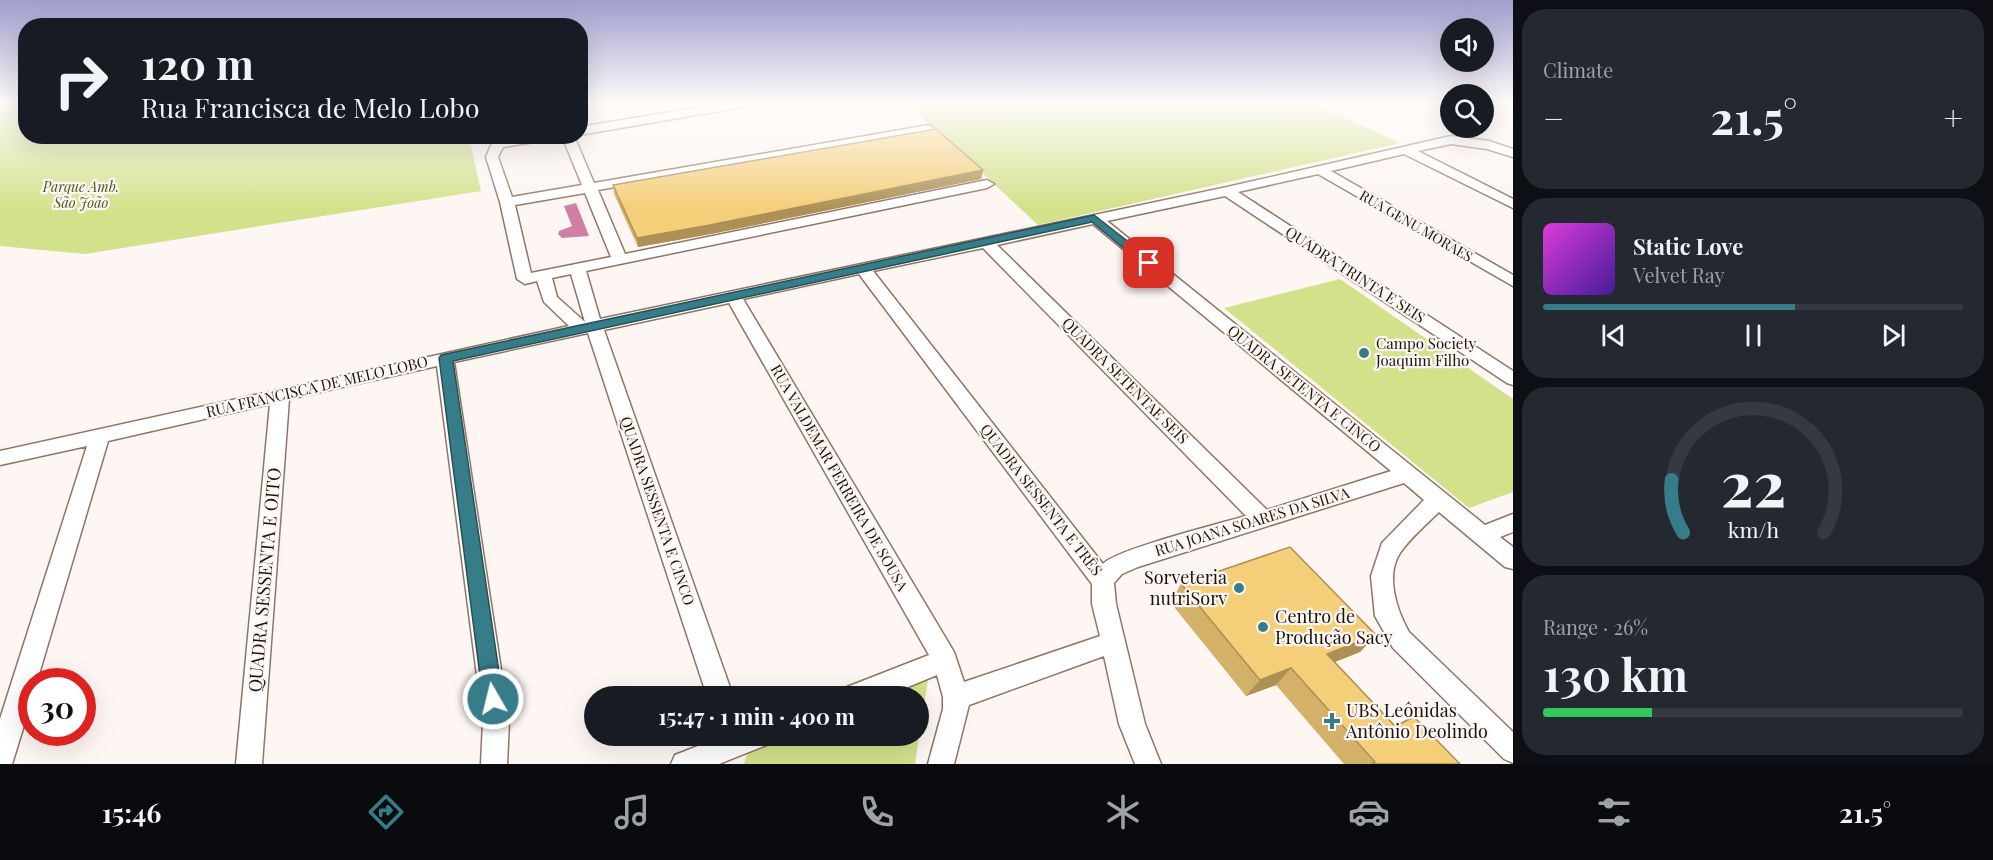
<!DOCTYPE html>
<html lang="en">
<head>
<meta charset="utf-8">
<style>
	body { margin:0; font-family:"Playfair Display",serif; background:#242831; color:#f1f3f6; height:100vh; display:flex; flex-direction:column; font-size:22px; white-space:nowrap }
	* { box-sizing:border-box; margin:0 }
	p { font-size:20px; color:#9ea1a6 }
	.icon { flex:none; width:33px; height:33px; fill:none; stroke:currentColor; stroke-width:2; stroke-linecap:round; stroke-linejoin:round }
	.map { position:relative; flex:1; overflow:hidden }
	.panel { display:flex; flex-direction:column; gap:9px; padding:9px; background:#0d0f14; width:480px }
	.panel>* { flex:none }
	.top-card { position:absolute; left:18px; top:18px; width:570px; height:126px; border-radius:24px; box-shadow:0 6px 24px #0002; background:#171b24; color:#f1f3f6; overflow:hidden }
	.controls { position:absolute; left:1440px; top:18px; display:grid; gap:12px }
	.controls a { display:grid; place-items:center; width:54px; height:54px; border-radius:50%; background:#171b24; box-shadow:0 6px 24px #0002; font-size:30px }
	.speed { position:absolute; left:18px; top:668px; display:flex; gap:12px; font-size:30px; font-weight:700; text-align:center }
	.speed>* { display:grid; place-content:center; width:78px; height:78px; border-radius:50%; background:#171b24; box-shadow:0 6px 24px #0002; line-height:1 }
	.speed .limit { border:9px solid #d22; background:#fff; color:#111 }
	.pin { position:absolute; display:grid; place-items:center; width:51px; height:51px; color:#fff; margin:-26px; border-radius:12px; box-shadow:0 3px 9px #0006 }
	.me { position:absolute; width:66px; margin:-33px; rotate:352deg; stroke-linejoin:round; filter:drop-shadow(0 0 4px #0008) }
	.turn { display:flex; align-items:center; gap:21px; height:126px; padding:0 24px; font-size:27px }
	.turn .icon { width:78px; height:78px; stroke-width:2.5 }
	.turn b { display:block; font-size:42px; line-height:51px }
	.big { font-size:45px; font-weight:700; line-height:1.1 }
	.panel .tile { flex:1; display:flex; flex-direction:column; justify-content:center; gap:9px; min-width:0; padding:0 21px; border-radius:24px; background:#242831 }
	.panel .dial { align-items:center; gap:0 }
	.dial svg { height:156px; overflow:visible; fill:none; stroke:#363941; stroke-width:7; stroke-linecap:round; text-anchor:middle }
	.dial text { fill:#f1f3f6; stroke:none }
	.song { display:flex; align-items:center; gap:18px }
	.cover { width:72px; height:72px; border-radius:9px; background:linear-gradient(135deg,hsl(300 70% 55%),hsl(260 70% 35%)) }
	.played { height:6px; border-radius:3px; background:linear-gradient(90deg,#377d89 60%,#363941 60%) }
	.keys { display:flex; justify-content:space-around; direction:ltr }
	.heat { display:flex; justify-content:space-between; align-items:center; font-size:33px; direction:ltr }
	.charge { height:9px; border-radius:4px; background:linear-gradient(90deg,#34c759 26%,#363941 0) }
	.trip { position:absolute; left:584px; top:686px; width:345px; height:60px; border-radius:30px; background:#171b24; box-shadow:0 6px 24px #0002; font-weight:700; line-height:60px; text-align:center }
	.tab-bar { display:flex; height:96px; justify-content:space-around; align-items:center; background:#090b0e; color:#9ea1a6 }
	.tab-bar .icon { width:42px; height:42px }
	.tab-bar .on { color:#377d89 }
	.tab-bar b { font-size:27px; color:#f1f3f6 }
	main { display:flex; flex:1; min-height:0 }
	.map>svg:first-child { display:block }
</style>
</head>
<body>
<main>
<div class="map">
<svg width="1513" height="764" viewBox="0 0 1513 764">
	<rect width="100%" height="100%" fill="#fdf6f2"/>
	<g fill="#d3e18b">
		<path d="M 0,102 L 25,102 L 26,136 L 469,137 L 481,191 L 85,254 L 0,246 Z"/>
		<path d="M 906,102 L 1311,102 L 1400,143 L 1038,225 Z"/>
		<path d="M 1340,279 L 1513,399 L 1513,492 L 1469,508 L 1224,308 Z"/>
		<path d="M 929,673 L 915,764 L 744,764 L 750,744 L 773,735 L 918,735 L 918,696 L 871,696 Z"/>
	</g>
	<path fill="#d17ea4" d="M 576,203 L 589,236 L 562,238 L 558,234 L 559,231 L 572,226 L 564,206 Z"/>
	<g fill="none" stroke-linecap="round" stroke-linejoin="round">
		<g stroke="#917563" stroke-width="3">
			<g id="minor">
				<path d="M 731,102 L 760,102 L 754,105 L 580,135 L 580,127 Z"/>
				<path d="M 929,125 L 935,129 L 933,132 L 598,190 L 625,254 L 987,180 L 994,184 L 987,188 L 586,271 L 600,319 L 1227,187 L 1451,136 L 1489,141 L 1513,149 L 1513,157 L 1487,149 L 1451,144 L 1418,151 L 1513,199 L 1513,208 L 1404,154 L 1331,171 L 1513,275 L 1513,286 L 1318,174 L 1238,192 L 1513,371 L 1513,385 L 1507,383 L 1225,196 L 1107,221 L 1485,525 L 1513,514 L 1513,532 L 1500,537 L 1513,547 L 1513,569 L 1505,567 L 1439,512 C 1427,524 1410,538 1400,553 C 1385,576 1397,611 1409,632 L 1513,732 L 1513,763 L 1504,759 L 1393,648 L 1379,623 L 1375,616 L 1371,576 L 1382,543 L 1424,500 L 1404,483 L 1138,567 L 1122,574 L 1114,583 L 1116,604 L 1145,724 L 1161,764 L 1135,764 L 1119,724 L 1104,656 L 969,705 L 954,764 L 928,764 L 943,709 L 943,697 L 937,675 L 886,696 L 843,696 L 847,687 L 929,655 L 729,303 L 604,330 L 733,696 L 707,696 L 588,333 L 454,362 L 509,722 L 507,764 L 481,764 L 483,722 L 437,366 L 289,399 L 262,764 L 236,764 L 270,404 L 108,441 L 37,681 L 32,681 L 32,699 L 13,761 L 12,764 L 0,764 L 0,719 L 87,446 L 0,465 L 0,451 L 569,326 L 544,302 L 537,281 L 525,284 L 517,279 L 500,202 L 486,157 L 495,136 L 507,136 L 506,139 L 553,136 L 547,140 L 503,147 L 498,157 L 512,197 L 582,185 L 562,136 L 574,136 L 594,183 ZM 585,193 L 611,257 L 531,273 L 515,205 ZM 1093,224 L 1391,471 L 1267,510 L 997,245 ZM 983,248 L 1246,516 C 1222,523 1114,550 1103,564 L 873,271 ZM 571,274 L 585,322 L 557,297 L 552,278 ZM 859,274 L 1092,584 L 1092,604 L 1100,636 L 964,682 L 954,652 L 743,299 Z"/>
				<path d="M 726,735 L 773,735 L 769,744 L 719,764 L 671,764 L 675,755 Z"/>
			</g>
		</g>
		<use href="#minor" fill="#fff" fill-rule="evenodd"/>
	</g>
	<g fill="#d3b169">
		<path d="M 983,170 L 981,179 L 711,234 L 638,247 L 614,194 L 613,185 Z"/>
		<path d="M 1181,584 L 1376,635 L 1360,652 L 1335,662 L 1395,726 L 1460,764 L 1344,764 L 1276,685 L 1246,696 L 1170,602 Z"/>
	</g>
	<g fill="#ac9055">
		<path d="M 983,170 L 981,179 L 711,234 L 638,247 L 637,238 Z"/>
		<path d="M 1376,635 L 1360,652 L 1312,671 L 1327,654 Z"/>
		<path d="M 1291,668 L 1276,685 L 1246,696 L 1260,680 Z"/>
	</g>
	<g fill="#f5ce7a" stroke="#ac9055" stroke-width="1.5">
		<path d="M 936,129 L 983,170 L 710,225 L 637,238 L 613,185 Z"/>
		<path d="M 1290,547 L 1376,635 L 1327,654 L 1395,726 L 1414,717 L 1460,764 L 1371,764 L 1375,762 L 1291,668 L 1260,680 L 1181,584 Z"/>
	</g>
	<linearGradient id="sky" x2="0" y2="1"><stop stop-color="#9f9ecd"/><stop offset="0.49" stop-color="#fefbf9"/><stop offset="1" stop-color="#fefbf9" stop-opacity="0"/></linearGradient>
	<rect width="1513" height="209" fill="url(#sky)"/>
	<path fill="#377d89" stroke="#245159" stroke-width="1.5" d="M 1094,215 L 1153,261 L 1153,266 L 1145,266 L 1092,222 L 453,361 L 503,699 L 500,706 L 493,709 L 486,706 L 483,699 L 439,358 L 441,355 Z"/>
	<g fill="#377d89" stroke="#fdf6f2" stroke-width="2">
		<circle cx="1364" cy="353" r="6"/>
		<circle cx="1239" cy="588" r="6"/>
		<circle cx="1263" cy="627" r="6"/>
		<path d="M1329 712h6v6h6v6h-6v6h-6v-6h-6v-6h6z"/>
	</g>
	<g text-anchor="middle" stroke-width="4.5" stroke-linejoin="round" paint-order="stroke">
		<g font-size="14" font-style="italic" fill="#50581a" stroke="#fdf6f2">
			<text x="81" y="192">Parque Amb.<tspan x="81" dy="16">São João</tspan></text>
		</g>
		<g font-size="14" fill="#1d120b" stroke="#fdf6f2">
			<text transform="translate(1416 226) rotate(30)" y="5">RUA GENU MORAES</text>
		</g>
		<g font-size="15" fill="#1d120b" stroke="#fdf6f2">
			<text transform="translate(1355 275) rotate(33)" y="5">QUADRA TRINTA E SEIS</text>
			<text transform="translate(1125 381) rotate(45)" y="5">QUADRA SETENTAE SEIS</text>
			<text transform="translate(317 387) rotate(-13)" y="5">RUA FRANCISCA DE MELO LOBO</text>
			<text transform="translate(1304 389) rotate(39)" y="5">QUADRA SETENTA E CINCO</text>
			<text transform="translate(839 478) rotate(60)" y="5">RUA VALDEMAR FERREIRA DE SOUSA</text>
			<text transform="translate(1041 500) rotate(52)" y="5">QUADRA SESSENTA E TRÊS</text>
			<text transform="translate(657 511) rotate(71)" y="5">QUADRA SESSENTA E CINCO</text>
			<text transform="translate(1252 522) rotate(-17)" y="5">RUA JOANA SOARES DA SILVA</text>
		</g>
		<g font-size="15" fill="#1d120b" stroke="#fdf6f2" text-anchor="start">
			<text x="1376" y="349">Campo Society<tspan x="1376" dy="17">Joaquim Filho</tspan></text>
		</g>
		<g font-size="18" fill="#1d120b" stroke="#fdf6f2" text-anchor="start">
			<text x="1227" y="584" text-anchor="end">Sorveteria<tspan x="1227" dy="21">nutriSorv</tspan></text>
			<text x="1275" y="623">Centro de<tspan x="1275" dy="21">Produção Sacy</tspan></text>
			<text x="1346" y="717">UBS Leônidas<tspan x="1346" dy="21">Antônio Deolindo</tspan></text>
		</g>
		<g font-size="18" fill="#1d120b" stroke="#fdf6f2">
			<text transform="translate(265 580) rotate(-85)" y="6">QUADRA SESSENTA E OITO</text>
		</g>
	</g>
</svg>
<div class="controls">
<a><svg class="icon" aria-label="sound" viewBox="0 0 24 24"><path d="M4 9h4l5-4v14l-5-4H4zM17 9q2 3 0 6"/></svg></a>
<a><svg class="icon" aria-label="search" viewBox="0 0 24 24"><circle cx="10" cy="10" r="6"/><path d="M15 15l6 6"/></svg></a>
</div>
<div class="speed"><div class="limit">30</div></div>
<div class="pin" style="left:1149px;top:263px;background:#d93025"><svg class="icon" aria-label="arrive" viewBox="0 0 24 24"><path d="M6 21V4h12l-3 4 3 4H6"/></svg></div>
<svg class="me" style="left:493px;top:699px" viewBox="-20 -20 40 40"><circle r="17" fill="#377d89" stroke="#fff" stroke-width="3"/><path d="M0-11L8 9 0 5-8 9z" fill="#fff"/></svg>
<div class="trip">15:47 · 1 min · 400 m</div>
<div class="top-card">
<div class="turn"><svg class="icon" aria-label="right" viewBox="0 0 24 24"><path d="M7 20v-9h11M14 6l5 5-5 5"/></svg><div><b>120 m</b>Rua Francisca de Melo Lobo</div></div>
</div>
</div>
<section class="panel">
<div class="tile"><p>Climate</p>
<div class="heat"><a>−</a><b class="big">21.5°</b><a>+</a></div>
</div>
<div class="tile">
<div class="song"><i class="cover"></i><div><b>Static Love</b><p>Velvet Ray</p></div></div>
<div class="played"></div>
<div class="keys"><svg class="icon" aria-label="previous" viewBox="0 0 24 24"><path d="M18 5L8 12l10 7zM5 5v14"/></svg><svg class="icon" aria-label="pause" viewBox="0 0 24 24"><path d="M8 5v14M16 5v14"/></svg><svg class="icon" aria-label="next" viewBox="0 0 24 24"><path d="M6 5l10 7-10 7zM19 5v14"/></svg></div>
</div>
<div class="tile dial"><svg viewBox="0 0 100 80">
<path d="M14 69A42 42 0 1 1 86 69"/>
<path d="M14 69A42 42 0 0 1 8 42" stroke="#377d89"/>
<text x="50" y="56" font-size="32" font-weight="700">22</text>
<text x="50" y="72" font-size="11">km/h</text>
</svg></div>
<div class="tile"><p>Range · 26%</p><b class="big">130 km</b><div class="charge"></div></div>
</section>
</main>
<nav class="tab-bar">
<b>15:46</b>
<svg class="icon on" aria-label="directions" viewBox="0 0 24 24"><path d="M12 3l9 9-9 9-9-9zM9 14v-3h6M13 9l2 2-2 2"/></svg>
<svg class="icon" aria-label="music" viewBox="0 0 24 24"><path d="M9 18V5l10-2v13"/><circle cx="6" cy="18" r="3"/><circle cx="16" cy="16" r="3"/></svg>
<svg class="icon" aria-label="phone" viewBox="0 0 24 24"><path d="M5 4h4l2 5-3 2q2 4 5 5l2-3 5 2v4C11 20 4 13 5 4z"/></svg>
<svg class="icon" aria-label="climate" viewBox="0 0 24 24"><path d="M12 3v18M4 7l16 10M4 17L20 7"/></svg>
<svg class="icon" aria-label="car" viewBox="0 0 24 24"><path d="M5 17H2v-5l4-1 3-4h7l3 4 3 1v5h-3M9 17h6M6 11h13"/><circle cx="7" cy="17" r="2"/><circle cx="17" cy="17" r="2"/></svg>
<svg class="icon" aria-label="filters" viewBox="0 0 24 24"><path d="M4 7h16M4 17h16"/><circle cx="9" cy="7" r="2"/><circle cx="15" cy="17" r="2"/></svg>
<b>21.5°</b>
</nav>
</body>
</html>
